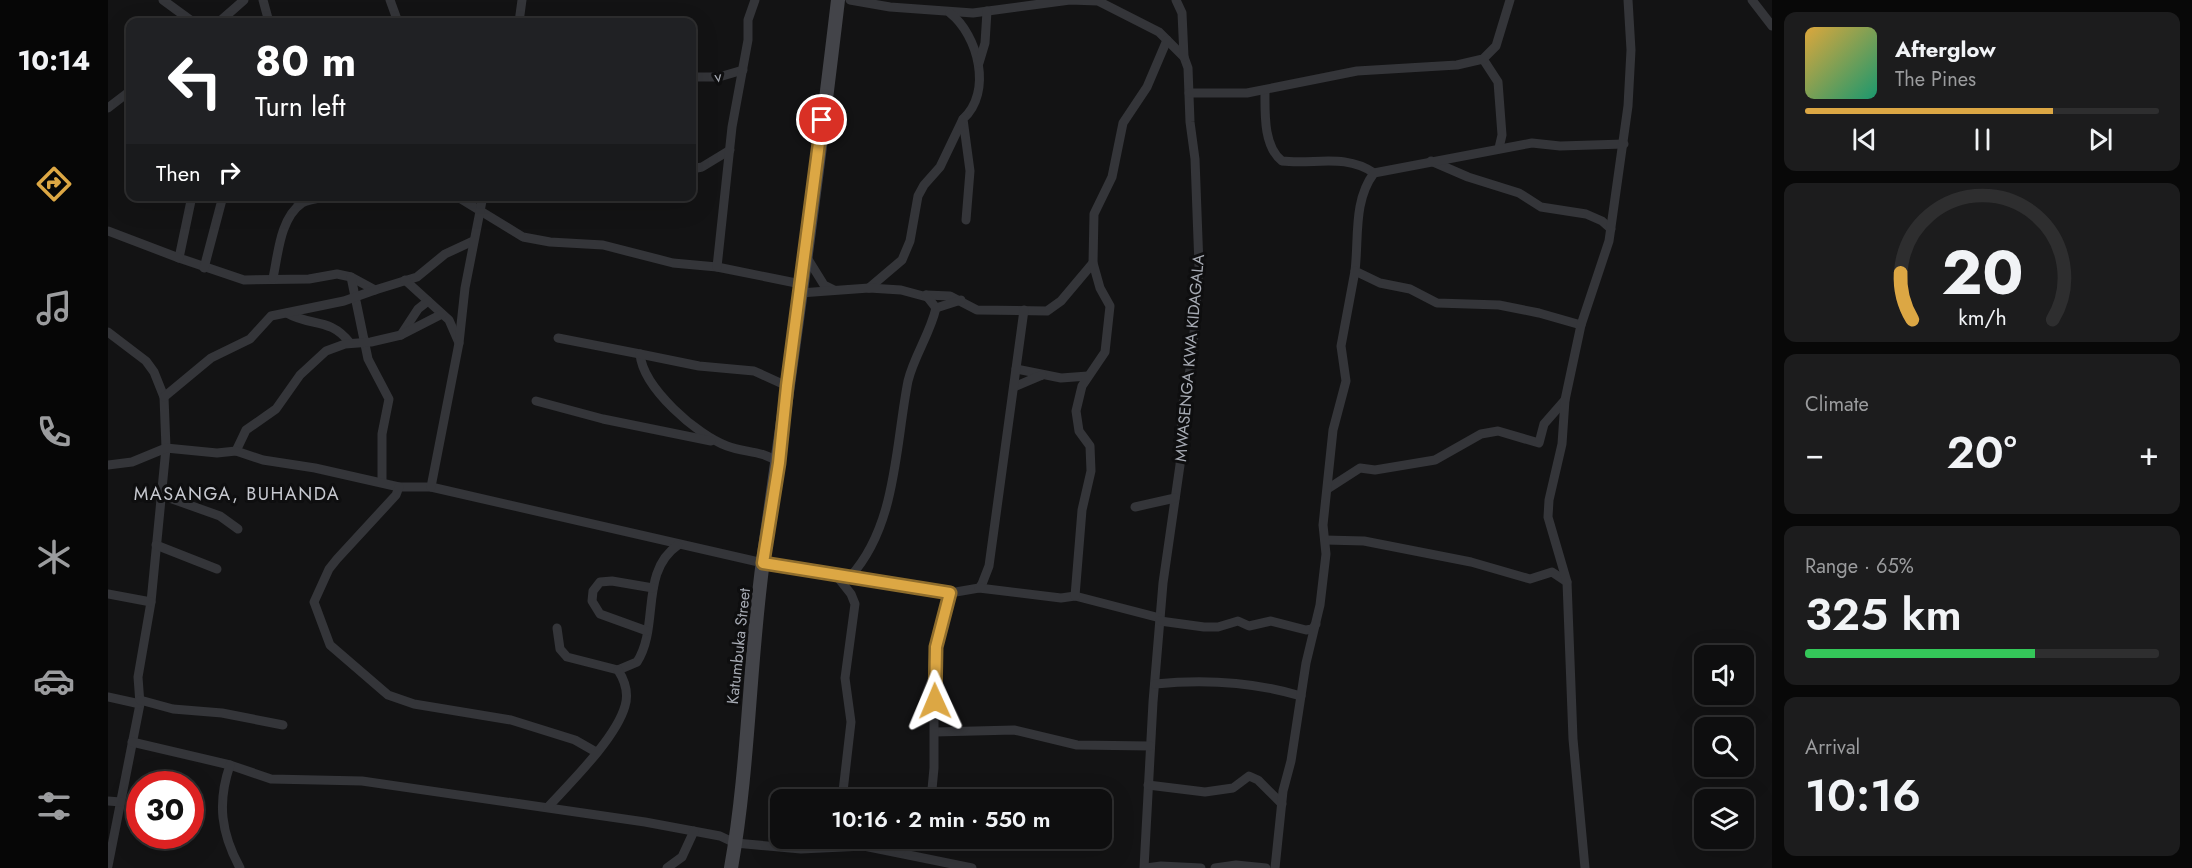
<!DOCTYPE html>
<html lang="en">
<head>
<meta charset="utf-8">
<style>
	body { margin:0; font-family:Jost,sans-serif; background:#1c1c1d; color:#f1f3f6; height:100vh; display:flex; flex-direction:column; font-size:22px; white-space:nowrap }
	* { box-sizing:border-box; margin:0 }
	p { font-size:20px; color:#9b9c9e }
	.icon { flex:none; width:33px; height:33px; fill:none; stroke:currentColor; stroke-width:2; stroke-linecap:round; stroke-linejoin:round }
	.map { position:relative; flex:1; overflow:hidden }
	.sheet { display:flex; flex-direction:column; gap:12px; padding:12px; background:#080808; width:420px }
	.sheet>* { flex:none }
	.banner { position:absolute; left:18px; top:18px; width:570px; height:183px; border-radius:12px; box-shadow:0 6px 24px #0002,0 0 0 2px #2e2e2f; background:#202124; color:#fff; overflow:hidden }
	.tools { position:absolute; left:1586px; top:645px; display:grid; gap:12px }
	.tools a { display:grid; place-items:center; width:60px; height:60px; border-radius:12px; background:#0e0e0f; box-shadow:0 6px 24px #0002,0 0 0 2px #2e2e2f; font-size:30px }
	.speed { position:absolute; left:18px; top:771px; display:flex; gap:12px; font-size:30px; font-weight:700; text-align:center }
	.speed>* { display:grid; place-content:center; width:78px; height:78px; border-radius:50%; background:#0e0e0f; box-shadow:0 6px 24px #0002,0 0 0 2px #2e2e2f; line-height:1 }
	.speed .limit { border:9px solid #d22; background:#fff; color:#111 }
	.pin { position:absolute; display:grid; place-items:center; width:51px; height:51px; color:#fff; margin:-26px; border:3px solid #fff; border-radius:50%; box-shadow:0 2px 6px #0007 }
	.me { position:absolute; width:66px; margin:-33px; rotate:359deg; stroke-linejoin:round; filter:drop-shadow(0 0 4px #0008) }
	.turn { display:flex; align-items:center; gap:21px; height:126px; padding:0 30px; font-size:27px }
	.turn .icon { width:78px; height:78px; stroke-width:2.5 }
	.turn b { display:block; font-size:42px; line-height:51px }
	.then { display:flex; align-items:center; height:57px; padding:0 30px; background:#0003; gap:12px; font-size:22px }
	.big { font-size:45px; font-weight:600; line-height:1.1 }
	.sheet .tile { flex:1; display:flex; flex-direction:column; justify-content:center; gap:9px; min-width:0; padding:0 21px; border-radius:12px; background:#1c1c1d }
	.sheet .dial { align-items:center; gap:0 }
	.dial svg { height:156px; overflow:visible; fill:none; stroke:#2e2e2f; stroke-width:7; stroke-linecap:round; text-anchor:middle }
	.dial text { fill:#f1f3f6; stroke:none }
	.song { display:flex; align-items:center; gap:18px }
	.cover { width:72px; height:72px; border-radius:9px; background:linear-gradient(135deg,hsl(40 70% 55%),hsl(160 70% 35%)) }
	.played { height:6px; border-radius:3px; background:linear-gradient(90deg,#dca744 70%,#2e2e2f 70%) }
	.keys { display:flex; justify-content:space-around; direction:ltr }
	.heat { display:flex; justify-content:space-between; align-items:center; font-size:33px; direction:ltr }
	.charge { height:9px; border-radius:4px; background:linear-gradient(90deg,#34c759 65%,#2e2e2f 0) }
	.trip { position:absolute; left:662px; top:789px; width:342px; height:60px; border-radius:12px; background:#0e0e0f; box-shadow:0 6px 24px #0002,0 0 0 2px #2e2e2f; font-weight:600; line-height:60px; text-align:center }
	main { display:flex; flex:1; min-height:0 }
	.dock { display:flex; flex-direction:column; width:108px; justify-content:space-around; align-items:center; background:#060606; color:#9b9c9e }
	.dock .icon { width:42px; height:42px }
	.dock .active { color:#dca744 }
	.dock b { font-size:27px; color:#f1f3f6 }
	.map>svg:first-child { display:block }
</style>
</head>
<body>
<main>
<nav class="dock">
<b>10:14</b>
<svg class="icon active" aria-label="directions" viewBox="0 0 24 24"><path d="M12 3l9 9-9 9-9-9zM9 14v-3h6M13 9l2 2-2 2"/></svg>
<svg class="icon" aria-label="music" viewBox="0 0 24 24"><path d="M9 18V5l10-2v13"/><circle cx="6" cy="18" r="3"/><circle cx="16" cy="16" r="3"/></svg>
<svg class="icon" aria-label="phone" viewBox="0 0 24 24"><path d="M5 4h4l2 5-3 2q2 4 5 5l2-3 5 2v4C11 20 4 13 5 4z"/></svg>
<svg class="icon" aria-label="climate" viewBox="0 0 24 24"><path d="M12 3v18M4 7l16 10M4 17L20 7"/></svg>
<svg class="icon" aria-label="car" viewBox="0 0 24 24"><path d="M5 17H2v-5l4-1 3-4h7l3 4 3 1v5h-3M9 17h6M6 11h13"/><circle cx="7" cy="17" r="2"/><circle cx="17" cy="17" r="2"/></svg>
<svg class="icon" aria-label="filters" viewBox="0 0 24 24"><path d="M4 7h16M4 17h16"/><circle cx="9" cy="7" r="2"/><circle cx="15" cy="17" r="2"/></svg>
</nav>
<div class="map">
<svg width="1664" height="868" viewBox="0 0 1664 868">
	<rect width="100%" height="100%" fill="#131314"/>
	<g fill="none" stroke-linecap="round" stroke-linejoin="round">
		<g stroke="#343539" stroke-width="9">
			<path d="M 55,0 L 85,22"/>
			<path d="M 155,0 L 161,22"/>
			<path d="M 282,0 L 290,22"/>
			<path d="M 742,0 L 782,7 L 865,13 L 962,0 L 990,1 L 1051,32 L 1076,57 L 1080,68 L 1082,122 L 1087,159 L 1091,266 L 1084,360 L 1074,408 L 1072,465 L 1055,583 L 1045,702 L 1036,868"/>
			<path d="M 1068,0 L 1074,13 L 1076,57"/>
			<path d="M 1644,0 L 1664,26"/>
			<path d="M 842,13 C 870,35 885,92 855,119 L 862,171 L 858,220"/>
			<path d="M 111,22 L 136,0"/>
			<path d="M 411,22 L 414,0"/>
			<path d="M 1375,59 L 1390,82 L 1394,135 L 1391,148"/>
			<path d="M 871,63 L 877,43 L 879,11"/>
			<path d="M 584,77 L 611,77 L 635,70"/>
			<path d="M 1157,90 C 1157,112 1155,146 1174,161 C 1206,165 1237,153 1266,173"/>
			<path d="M 1081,93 L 1139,93 L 1249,71 L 1349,65 L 1375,59 L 1388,46 L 1402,0"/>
			<path d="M 0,108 L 22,91"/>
			<path d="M 1323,161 L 1360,177 L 1411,193 L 1433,207 L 1478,214 L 1494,221 L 1503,229"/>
			<path d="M 584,169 L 594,167 L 622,150"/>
			<path d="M 84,196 L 71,258 L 136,280 L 201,279 L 229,274 L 243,277 L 267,290 L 309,277 L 337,254 L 365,241"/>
			<path d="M 179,196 L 195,202"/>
			<path d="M 348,196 L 415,237 L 442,242 L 495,245 L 565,263 L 609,267 L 693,284"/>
			<path d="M 0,231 L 71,258"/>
			<path d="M 698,256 L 716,285 L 726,290"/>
			<path d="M 609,267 L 624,127 L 640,40 L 640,20 L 647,0"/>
			<path d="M 96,268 L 115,196"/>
			<path d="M 243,277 L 260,359 L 281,399 L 274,434 L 274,482"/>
			<path d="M 165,278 C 170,255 172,218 194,203 C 202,198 217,198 227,196"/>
			<path d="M 297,280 L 341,320 L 351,343"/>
			<path d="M 761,288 L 794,260 L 802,241 L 810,196 L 816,185 L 832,167 L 855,119"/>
			<path d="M 692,293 L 761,288 L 793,290 L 819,297 L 818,295 L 842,296 L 869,310 L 939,311 L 953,301 L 985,263"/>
			<path d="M 828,308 L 853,300"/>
			<path d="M 179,313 C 203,327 222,317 242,343"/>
			<path d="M 1473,325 L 1431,313 L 1391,305 L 1329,303 L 1302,289 L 1272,283 L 1247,271 C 1251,238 1245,201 1266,173 L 1424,143 L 1452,146 L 1516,144"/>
			<path d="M 0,332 L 38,361 L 46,372 L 56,397 L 58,448 L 43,602 L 30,677 L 32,704 L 0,866"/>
			<path d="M 293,335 L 310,309 L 320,301"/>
			<path d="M 450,338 L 532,354 C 535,388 589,435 619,446 C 637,453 655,450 671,463"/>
			<path d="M 532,354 L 591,366 L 646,371 L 679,386"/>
			<path d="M 908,369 L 953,378 L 980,376"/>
			<path d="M 906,387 L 934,375"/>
			<path d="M 56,397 L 103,358 L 142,339 L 163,316 L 236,301 L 267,290"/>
			<path d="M 428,401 L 495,419 L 603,441"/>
			<path d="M 128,451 L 138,430 L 168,409 L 192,375 L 218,351 L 237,344 L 263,342 L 293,335 L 334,314"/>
			<path d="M 0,465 L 24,462 L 58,448 L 109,453 L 128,451 L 155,460 L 207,468 L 291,487 L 323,487 L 655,563 L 842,593 L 871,588 L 874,584 L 881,566 L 916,310"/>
			<path d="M 291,487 L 288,495 L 229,559 L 221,569 L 206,602 L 222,645 L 280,695 L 306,704 L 403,720 L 467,740 L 488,752"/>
			<path d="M 323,487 L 351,343 L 357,288 L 375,196"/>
			<path d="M 1221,488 L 1252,468 L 1267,470 L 1327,460 L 1373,434 L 1390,431 L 1431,443 L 1436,424 L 1457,400"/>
			<path d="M 53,495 L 112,516 L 130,529"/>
			<path d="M 1027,507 L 1067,498"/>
			<path d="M 1217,540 L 1256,541 L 1363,562 L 1422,579 L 1444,572 L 1459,582"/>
			<path d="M 48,545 L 109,569"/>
			<path d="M 728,575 L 743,594 L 747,604 L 737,678 L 743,722 L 734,800"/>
			<path d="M 742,577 C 789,525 787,447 800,381 C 806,356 822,334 828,308 L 818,295"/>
			<path d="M 871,588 L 953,598 L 967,596 L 1052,618"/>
			<path d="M 0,594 L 43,602"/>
			<path d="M 967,596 L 974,510 L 983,471 L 982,446 L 971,431 L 968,411 L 974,386 L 997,352 L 1002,306 L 992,288 L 985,263 L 986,214 L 1004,177 L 1015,123 L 1039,87 L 1059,40"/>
			<path d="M 1052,621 L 1096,627 L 1110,627 L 1130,621 L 1141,626 L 1163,621 L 1198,630 L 1204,629 L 1208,624"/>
			<path d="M 449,628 L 452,649 L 459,657 L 510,670 L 529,662 C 552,626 531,572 570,545"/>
			<path d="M 539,631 L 492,614 L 484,601 L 485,591 L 492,582 L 504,581 L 545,588"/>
			<path d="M 1047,684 C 1095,679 1146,682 1193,696"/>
			<path d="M 0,697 L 32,704"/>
			<path d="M 32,700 L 65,709 L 114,713 L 175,725"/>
			<path d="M 827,732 L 906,730 L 969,745 L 1042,746"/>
			<path d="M 24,742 L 122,765 L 163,779 L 254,781 L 537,822 L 612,836 L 627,843 L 693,849 L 756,846 L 864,868"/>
			<path d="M 122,765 C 109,803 113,833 132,868"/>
			<path d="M 1040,785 L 1097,792 L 1125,788 L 1141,776 L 1150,780 L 1174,804"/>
			<path d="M 823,800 L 826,768 L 826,657 L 842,593"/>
			<path d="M 0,801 L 13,802"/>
			<path d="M 440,807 C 463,782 508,738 517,706 C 521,693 517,681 510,670"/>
			<path d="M 791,852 L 803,838"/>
			<path d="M 559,868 L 574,857 L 586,831"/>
			<path d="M 1038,868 L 1053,866 L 1093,868"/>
			<path d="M 1107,868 L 1128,865 L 1158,868"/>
			<path d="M 1167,868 L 1175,791 L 1183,761 L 1198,663 L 1212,605 L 1218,554 L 1215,525 L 1225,430 L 1238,381 L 1233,346 L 1247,271"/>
			<path d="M 1477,868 L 1465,739 L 1459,582 L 1440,517 L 1441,500 L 1454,444 L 1457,400 L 1473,325 L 1501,241 L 1520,106 L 1523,50 L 1520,0"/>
		</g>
		<path stroke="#434449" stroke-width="14" d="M 623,868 C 641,767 641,663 655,561 C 682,375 708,187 730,0"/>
	</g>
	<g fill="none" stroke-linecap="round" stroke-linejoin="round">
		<g stroke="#8f6d2c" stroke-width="15">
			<path id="route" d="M 714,120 L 679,386 L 671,463 L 655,563 L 842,593 L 828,647 L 827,701"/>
		</g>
		<use href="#route" stroke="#dca744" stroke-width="10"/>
	</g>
	<g text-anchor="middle" stroke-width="6" stroke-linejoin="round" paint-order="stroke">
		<g font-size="16" fill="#a6aab3" stroke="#0e0e0f">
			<text transform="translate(610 76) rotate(-8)" y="6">v</text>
			<text transform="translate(1081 358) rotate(-85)" y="6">MWASENGA KWA KIDAGALA</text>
			<text transform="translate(630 646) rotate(-84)" y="6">Katumbuka Street</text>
		</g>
		<g font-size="18" letter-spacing="1.5" fill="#c7c9d0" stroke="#0e0e0f">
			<text x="129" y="500">MASANGA, BUHANDA</text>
		</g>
	</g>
</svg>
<div class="tools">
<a><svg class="icon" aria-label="sound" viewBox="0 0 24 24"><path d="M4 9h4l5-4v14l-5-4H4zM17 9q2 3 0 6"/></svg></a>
<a><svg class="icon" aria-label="search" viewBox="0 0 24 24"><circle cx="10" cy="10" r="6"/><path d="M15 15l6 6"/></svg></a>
<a><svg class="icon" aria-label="layers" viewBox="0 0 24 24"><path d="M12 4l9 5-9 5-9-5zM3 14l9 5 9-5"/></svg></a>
</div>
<div class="speed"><div class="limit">30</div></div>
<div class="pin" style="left:714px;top:120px;background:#d93025"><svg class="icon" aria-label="arrive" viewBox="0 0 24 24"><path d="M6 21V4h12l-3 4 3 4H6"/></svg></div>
<svg class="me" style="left:827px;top:701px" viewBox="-20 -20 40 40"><path d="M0-17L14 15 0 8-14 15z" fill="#dca744" stroke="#fff" stroke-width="4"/></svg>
<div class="trip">10:16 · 2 min · 550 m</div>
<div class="banner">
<div class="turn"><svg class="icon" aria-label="left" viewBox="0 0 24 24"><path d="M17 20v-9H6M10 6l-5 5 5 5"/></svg><div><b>80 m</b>Turn left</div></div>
<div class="then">Then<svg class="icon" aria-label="right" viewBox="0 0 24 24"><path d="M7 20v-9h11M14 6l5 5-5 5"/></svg></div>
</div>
</div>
<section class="sheet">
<div class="tile">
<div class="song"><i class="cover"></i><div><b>Afterglow</b><p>The Pines</p></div></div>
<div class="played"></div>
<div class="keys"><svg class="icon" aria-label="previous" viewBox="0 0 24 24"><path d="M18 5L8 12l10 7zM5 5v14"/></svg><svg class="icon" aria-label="pause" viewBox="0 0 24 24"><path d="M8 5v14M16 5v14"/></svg><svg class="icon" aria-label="next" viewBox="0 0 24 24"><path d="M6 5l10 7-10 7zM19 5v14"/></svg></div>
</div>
<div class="tile dial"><svg viewBox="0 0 100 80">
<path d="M14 69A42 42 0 1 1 86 69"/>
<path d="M14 69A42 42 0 0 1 8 45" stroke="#dca744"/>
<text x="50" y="56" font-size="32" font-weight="700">20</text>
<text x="50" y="72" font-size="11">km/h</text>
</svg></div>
<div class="tile"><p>Climate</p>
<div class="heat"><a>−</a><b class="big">20°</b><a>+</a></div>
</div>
<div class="tile"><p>Range · 65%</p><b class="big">325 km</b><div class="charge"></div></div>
<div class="tile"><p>Arrival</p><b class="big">10:16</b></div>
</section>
</main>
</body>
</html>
